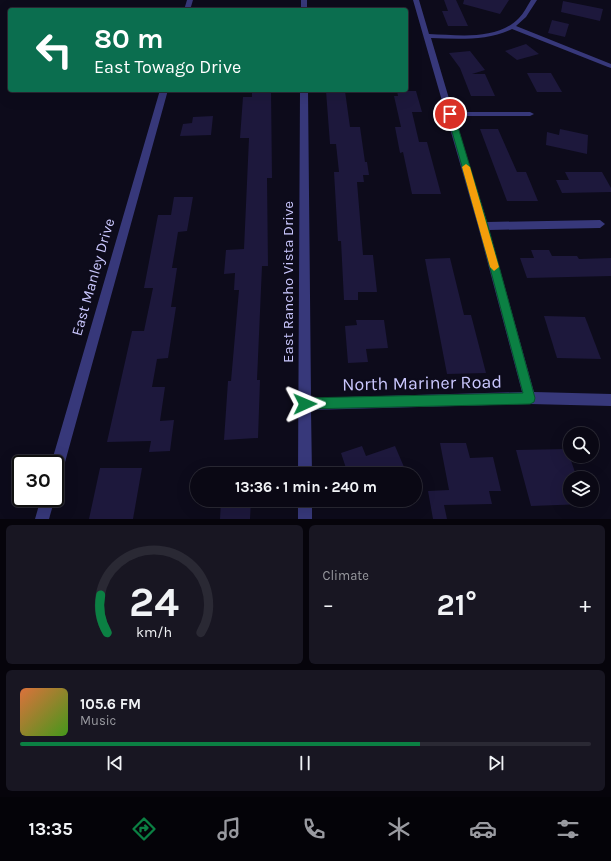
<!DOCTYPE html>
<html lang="en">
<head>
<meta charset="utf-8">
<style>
	body { margin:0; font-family:Karla,sans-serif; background:#181622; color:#f1f3f6; height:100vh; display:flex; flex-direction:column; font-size:15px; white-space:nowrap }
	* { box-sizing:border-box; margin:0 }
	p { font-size:13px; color:#999aa0 }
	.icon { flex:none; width:22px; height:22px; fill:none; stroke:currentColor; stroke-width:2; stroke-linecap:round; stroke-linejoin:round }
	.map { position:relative; height:519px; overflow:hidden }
	.side { display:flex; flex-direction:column; gap:6px; padding:6px; background:#06040b; flex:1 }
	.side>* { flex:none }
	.hud { position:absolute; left:8px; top:8px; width:400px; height:84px; border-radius:4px; box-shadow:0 4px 16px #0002,0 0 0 1px #2a2934; background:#0b6e4f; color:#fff; overflow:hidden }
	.tools { position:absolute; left:563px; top:427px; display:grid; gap:8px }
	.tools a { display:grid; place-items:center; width:36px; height:36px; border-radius:50%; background:#0a0814; box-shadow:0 4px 16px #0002,0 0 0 1px #2a2934; font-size:20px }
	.speed { position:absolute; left:12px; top:455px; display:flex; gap:8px; font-size:20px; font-weight:700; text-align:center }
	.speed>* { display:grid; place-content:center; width:52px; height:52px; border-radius:50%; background:#0a0814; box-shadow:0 4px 16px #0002,0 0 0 1px #2a2934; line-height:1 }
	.speed .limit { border:2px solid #111; border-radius:6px; background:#fff; color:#111 }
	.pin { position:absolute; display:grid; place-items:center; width:34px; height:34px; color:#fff; margin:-17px; border:2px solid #fff; border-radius:50%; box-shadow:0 1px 4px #0007 }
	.me { position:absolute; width:44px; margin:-22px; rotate:89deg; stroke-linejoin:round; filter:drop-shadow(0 0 3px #0008) }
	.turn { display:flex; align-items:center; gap:14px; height:84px; padding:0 20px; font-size:18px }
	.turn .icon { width:52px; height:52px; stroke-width:2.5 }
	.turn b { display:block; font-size:28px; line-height:34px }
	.big { font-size:30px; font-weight:700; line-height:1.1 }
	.side .tile { flex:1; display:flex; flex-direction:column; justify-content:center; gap:6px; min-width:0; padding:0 14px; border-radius:6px; background:#181622 }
	.side .dial { align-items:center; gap:0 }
	.dial svg { height:104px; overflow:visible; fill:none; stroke:#2a2934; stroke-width:7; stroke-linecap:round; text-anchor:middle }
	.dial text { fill:#f1f3f6; stroke:none }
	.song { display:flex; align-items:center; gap:12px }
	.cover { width:48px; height:48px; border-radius:6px; background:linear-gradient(135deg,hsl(20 70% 55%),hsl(100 70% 35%)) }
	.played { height:4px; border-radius:2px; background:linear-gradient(90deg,#0b8043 70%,#2a2934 70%) }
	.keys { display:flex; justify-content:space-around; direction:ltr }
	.heat { display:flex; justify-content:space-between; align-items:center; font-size:22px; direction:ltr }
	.side .tiles { flex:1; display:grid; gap:6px; grid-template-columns:1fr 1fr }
	.tile:last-child { grid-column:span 2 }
	.trip { position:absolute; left:190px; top:467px; width:232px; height:40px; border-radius:20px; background:#0a0814; box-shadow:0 4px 16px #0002,0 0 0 1px #2a2934; font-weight:700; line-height:40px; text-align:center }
	.tab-bar { display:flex; height:64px; justify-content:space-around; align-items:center; background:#040308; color:#999aa0 }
	.tab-bar .icon { width:28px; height:28px }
	.tab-bar .active { color:#0b8043 }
	.tab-bar b { font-size:18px; color:#f1f3f6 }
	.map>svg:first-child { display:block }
</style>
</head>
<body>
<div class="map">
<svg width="611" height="519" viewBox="0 0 611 519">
	<rect width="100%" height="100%" fill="#0d0b1b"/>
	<g fill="#1d183c">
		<path d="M 444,0 L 456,0 L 468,26 L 448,26 L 442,11 L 448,11 Z"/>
		<path d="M 464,0 L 509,0 L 500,14 L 463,4 Z"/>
		<path d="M 563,1 L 603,9 L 600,21 L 561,12 Z"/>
		<path d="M 552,20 L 569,24 L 565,37 L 548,33 Z"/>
		<path d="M 526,44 L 539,54 L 517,60 L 505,51 Z"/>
		<path d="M 470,51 L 485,70 L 472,74 L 485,74 L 495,96 L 471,96 L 460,68 L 449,53 Z"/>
		<path d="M 527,73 L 551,73 L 562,92 L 537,92 Z"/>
		<path d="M 271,90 L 272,178 L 267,178 L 268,266 L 262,266 L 257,380 L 260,380 L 258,438 L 224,440 L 228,381 L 231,381 L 239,290 L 234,290 L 235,273 L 224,274 L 226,250 L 244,249 L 249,138 L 240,138 L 243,97 L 252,97 L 252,91 Z"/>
		<path d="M 326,91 L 345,91 L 350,127 L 360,127 L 365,162 L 367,162 L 369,175 L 363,175 L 364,182 L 357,182 L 363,255 L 373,255 L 377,292 L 358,292 L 358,300 L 344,300 L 341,241 L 338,241 L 334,172 L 339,172 L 336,144 L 330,144 Z"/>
		<path d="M 397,91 L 416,91 L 422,112 L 412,112 L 419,142 L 427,142 L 441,194 L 412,194 L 403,152 L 400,153 L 395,127 L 401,127 L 394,96 L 398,96 Z"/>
		<path d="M 213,116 L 211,135 L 180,136 L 183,124 L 192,123 L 193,117 Z"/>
		<path d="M 480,129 L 498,129 L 517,172 L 526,172 L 538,201 L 507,201 Z"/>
		<path d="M 560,129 L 588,135 L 587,154 L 546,145 L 547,132 L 559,135 Z"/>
		<path d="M 565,172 L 602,172 L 611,188 L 611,192 L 562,193 L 556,180 L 569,180 Z"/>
		<path d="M 174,197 L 193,197 L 187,231 L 178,232 L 172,268 L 177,268 L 171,307 L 176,307 L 168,358 L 157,359 L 152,387 L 165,387 L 160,421 L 174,420 L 170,451 L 149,452 L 151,441 L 107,442 L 132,331 L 144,331 L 153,288 L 144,288 L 158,215 L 171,215 Z"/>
		<path d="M 531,250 L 549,250 L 552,256 L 577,256 L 579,259 L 611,258 L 611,276 L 527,278 L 520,258 L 534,258 Z"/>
		<path d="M 450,258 L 464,315 L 471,315 L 486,373 L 447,374 L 425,259 Z"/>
		<path d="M 544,316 L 585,317 L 601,359 L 557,358 Z"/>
		<path d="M 356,320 L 384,320 L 388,348 L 366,349 L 368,362 L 348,363 L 345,326 L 357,325 Z"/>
		<path d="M 440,443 L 466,443 L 470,458 L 493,457 L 501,491 L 489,491 L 492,504 L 444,505 L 447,519 L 433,519 L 428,491 L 449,490 Z"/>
		<path d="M 362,446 L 366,456 L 395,446 L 407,474 L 348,474 L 341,453 Z"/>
		<path d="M 567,449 L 577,478 L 570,478 L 570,500 L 584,500 L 585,504 L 531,506 L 516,450 Z"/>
		<path d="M 100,468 L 142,468 L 133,519 L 89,519 Z"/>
		<path d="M 221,500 L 251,500 L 250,519 L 220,519 Z"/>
	</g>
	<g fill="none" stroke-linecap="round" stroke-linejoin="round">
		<g fill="#37387a" fill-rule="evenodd">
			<path d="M 187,0 L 193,0 L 190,10 L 184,10 Z"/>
			<rect x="301" y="0" width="6" height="10"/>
			<path d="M 413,0 L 419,0 L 429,34 C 458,35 497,41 519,18 C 524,13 527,6 531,0 L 537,0 L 526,17 L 516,26 L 611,64 L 611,68 L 608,67 L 512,29 C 486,41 459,39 431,38 L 453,112 L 530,112 L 534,114 L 530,116 L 454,116 L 487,222 L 600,220 L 605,224 L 600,228 L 489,230 L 534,392 L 611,394 L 611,406 L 530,404 L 311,410 L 312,474 L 298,474 L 300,90 L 308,90 L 311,398 L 522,392 L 478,226 Z"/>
			<path d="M 160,90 L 168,90 L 62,473 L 60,478 L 55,480 L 55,464 L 51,464 Z"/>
			<path d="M 41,498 L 55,498 L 49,519 L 35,519 Z"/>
			<rect x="298" y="500" width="14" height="19"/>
		</g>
	</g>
	<path fill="#0b8043" stroke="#07532c" d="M 448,112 L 454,114 L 488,226 L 535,398 L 534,402 L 530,404 L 305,409 L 301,407 L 300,404 L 301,400 L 305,398 L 523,393 L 479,226 L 447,114 Z"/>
	<path fill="#f59e0b" d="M 466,164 L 470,167 L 499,267 L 494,271 L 490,267 L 462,167 Z"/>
	<g text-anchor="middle" stroke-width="4" stroke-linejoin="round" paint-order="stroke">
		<g font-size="15" fill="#cac7fe" stroke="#0d0b1b">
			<text transform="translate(93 277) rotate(-74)" y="5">East Manley Drive</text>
			<text transform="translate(288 282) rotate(-90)" y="5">East Rancho Vista Drive</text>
		</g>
		<g font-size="18" fill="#cac7fe" stroke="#0d0b1b">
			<text transform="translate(422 383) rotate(-1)" y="6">North Mariner Road</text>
		</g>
	</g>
</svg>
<div class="tools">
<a><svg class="icon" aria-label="search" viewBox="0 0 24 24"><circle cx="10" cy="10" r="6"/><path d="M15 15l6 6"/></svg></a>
<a><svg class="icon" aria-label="layers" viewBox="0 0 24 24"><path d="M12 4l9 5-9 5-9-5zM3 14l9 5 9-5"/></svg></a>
</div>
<div class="speed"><div class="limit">30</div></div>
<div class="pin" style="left:450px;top:114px;background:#d93025"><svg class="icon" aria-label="arrive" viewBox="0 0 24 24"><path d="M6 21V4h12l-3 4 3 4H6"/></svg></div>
<svg class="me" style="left:305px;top:404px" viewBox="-20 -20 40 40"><path d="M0-17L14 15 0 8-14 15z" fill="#0b8043" stroke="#fff" stroke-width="4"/></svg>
<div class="trip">13:36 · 1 min · 240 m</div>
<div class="hud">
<div class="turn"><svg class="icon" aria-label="left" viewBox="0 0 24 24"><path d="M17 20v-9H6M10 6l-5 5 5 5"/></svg><div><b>80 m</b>East Towago Drive</div></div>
</div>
</div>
<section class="side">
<div class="tiles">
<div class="tile dial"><svg viewBox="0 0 100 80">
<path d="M14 69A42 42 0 1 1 86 69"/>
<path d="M14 69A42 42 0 0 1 9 40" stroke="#0b8043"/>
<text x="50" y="56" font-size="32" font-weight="700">24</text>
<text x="50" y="72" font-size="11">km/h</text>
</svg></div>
<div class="tile"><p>Climate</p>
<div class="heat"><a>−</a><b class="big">21°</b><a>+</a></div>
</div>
<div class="tile">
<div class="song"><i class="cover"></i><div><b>105.6 FM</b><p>Music</p></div></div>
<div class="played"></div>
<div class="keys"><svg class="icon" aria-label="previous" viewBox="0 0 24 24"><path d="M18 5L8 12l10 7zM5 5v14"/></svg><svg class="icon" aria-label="pause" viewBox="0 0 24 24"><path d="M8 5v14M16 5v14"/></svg><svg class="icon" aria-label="next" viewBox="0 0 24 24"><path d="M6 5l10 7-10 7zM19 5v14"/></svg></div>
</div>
</div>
</section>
<nav class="tab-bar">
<b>13:35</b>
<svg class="icon active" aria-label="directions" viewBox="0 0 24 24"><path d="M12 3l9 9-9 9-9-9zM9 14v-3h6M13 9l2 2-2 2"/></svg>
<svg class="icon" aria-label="music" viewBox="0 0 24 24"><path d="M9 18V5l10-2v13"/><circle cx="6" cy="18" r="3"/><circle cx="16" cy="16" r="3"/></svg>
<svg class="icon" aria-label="phone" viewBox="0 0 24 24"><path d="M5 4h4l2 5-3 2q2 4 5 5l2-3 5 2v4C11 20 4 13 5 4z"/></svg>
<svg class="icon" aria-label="climate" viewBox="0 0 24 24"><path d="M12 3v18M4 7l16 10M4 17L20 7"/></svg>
<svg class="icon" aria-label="car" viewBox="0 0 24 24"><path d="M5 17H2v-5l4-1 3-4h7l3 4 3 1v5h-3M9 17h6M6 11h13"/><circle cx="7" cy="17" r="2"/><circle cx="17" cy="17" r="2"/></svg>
<svg class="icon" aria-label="filters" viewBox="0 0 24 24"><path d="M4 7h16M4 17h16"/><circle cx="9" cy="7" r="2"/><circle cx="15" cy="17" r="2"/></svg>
</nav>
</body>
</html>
